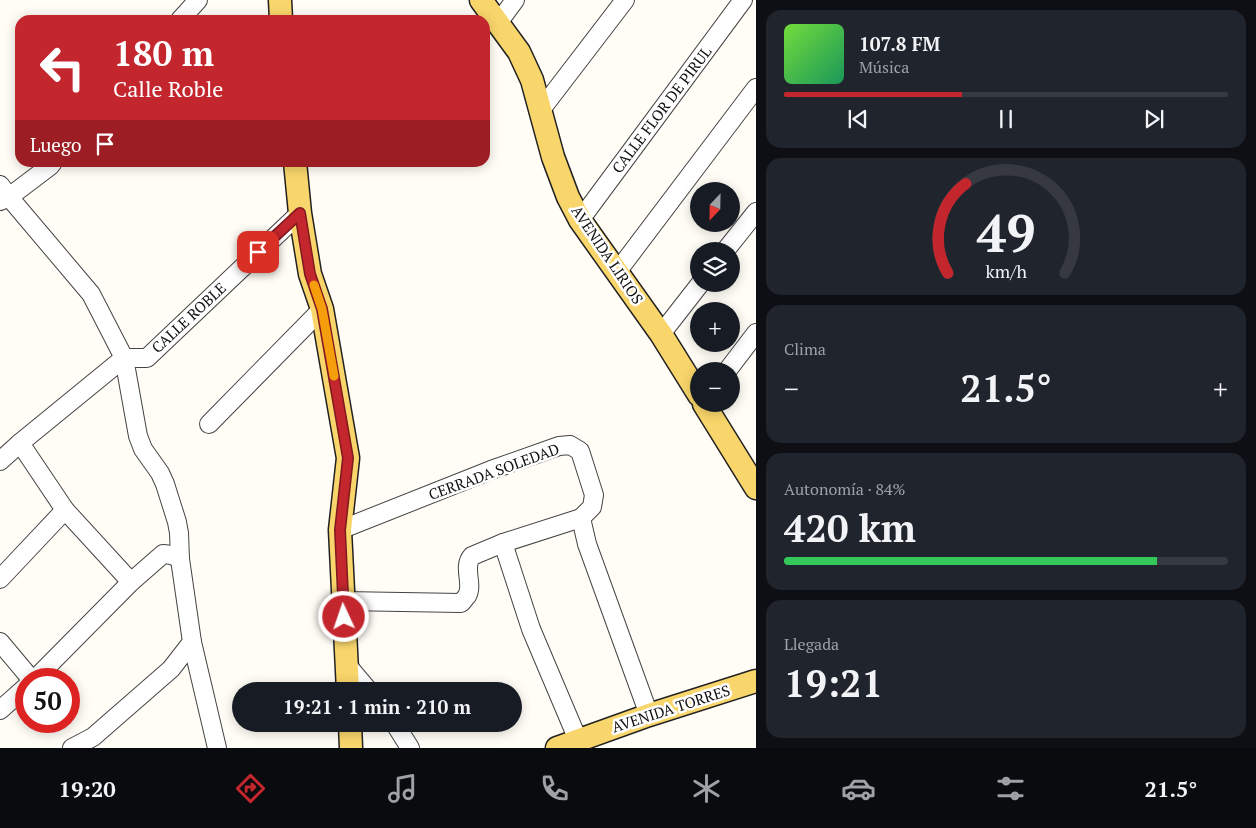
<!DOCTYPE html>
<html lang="es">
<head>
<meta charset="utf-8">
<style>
	body { margin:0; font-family:"PT Serif",serif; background:#20242c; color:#f1f3f6; height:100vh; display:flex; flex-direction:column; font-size:19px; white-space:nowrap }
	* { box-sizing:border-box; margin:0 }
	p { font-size:16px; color:#9ea1a6 }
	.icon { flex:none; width:28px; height:28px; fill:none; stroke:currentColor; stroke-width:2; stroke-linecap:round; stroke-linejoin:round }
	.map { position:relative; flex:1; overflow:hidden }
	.side { display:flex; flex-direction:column; gap:10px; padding:10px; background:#0d0f14; width:500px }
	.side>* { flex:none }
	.guide { position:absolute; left:15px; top:15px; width:475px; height:152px; border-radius:15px; box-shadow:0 2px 12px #0003; background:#c4262e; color:#fff; overflow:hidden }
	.needle { width:32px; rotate:202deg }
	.buttons { position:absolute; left:690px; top:182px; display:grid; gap:10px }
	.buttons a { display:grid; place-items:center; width:50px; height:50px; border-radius:50%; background:#171b24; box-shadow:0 2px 12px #0003; font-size:25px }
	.speed { position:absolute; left:15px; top:668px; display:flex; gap:10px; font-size:25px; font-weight:700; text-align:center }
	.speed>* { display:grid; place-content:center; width:65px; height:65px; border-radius:50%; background:#171b24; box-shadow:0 2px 12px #0003; line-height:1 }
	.speed .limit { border:8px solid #d22; background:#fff; color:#111 }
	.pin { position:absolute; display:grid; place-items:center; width:42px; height:42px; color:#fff; margin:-21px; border-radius:10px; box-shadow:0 2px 8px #0006 }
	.me { position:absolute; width:55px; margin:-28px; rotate:357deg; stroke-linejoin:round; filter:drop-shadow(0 0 4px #0008) }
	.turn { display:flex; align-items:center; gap:18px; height:105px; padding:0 15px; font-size:22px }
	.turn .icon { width:65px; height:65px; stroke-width:2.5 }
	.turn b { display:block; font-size:35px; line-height:42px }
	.then { display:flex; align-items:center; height:48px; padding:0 15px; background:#0003; gap:10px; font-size:19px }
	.big { font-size:38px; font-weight:600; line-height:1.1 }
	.side .tile { flex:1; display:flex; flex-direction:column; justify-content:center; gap:8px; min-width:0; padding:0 18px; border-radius:15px; background:#20242c }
	.side .dial { align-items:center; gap:0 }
	.dial svg { height:130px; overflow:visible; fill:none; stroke:#363941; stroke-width:7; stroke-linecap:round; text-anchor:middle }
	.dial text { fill:#f1f3f6; stroke:none }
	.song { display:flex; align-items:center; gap:15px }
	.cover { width:60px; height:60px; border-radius:8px; background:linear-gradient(135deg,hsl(100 70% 55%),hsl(150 70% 35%)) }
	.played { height:5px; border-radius:2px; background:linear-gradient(90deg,#c4262e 40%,#363941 40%) }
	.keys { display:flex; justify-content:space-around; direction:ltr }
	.heat { display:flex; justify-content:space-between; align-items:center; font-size:28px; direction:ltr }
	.charge { height:8px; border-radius:4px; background:linear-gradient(90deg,#34c759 84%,#363941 0) }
	.trip { position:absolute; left:232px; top:682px; width:290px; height:50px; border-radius:25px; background:#171b24; box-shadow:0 2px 12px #0003; font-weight:600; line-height:50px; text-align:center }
	.tabs { display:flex; height:80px; justify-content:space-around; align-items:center; background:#090b0e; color:#9ea1a6 }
	.tabs .icon { width:35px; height:35px }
	.tabs .current { color:#c4262e }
	.tabs b { font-size:22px; color:#f1f3f6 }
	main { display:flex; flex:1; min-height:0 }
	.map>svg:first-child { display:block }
</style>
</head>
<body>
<main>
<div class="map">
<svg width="756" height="748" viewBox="0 0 756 748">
	<rect width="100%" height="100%" fill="#fffdf5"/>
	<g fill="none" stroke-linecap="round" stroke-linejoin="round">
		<g stroke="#444" stroke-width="20">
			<g id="minor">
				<path d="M 180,20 L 198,0"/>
				<path d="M 498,23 L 515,0"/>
				<path d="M 540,111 L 625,0"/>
				<path d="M 0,185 L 9,197 L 91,294 L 124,358 L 138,436 L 143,449 L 160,473 L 165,484 L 177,522 L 179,533 L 180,559 L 192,642 L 171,669 L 93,737 L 72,748"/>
				<path d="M 0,201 L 9,197 L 50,166 L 53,162"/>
				<path d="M 580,220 L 743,0"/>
				<path d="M 725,251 L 756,212"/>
				<path d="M 617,272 L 756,88"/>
				<path d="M 661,334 L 700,284"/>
				<path d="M 727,371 L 756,333"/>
				<path d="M 209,424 L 322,309"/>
				<path d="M 20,443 L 65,510 L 131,582"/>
				<path d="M 0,461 L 20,443 L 124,358 L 147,358 L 300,213"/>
				<path d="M 340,530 L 491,470 L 559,446 L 570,445 L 580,451 L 594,495 L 592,507 L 581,518 L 587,544 L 649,715"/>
				<path d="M 503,543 L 531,629 L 578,740"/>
				<path d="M 0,579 L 65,510"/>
				<path d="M 343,601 L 461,603 C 462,602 466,597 467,596 C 474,584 462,567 472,556 L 503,543 L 581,518"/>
				<path d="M 0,642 L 31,679"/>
				<path d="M 192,642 L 217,748"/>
				<path d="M 347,665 L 369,691"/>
				<path d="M 35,679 L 131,582 L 163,554 L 172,555 L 180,559"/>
				<path d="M 0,710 L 26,687"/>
				<path d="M 395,724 L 410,748"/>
			</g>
		</g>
		<g stroke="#222" stroke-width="25">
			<g id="major">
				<path d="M 280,0 L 281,20"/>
				<path d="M 481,0 L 519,52 L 532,80 L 553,157 L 568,197 L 580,220 L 661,334 L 699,395"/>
				<path d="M 295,162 L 300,213 L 310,274 L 322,309 L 348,458 L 340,530 L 348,691"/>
				<path d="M 704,404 L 756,488"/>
				<path d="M 350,724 L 351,748"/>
				<path d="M 557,748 L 649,715 L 756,681"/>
			</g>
		</g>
		<use href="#minor" stroke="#fff" stroke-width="18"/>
		<use href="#major" stroke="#f9d66b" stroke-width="22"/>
	</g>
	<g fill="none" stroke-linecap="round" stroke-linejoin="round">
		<g stroke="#7f191e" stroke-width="12">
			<path id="route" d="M 258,252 L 300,213 L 310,274 L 322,309 L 348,458 L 340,530 L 344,617"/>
		</g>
		<use href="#route" stroke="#c4262e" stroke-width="9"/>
		<path stroke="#f59e0b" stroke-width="9" d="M 314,285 L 322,309 L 334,376"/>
	</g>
	<g text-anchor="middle" stroke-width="5" stroke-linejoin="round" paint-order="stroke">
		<g font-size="15" fill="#111" stroke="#fff">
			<text transform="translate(662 110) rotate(-53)" y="5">CALLE FLOR DE PIRUL</text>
			<text transform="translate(607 255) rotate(56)" y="5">AVENIDA LIRIOS</text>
			<text transform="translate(189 318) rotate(-43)" y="5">CALLE ROBLE</text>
			<text transform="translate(494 472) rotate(-20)" y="5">CERRADA SOLEDAD</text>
			<text transform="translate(671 709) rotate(-18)" y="5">AVENIDA TORRES</text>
		</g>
	</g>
</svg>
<div class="buttons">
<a><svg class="needle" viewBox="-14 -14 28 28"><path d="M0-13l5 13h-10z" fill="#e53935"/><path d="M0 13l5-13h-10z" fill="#9ea1a6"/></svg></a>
<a><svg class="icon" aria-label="layers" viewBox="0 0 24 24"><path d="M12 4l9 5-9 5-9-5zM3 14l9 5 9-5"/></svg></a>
<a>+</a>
<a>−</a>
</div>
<div class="speed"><div class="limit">50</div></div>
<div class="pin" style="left:258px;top:252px;background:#d93025"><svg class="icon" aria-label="arrive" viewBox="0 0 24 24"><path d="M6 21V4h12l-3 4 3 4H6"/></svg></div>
<svg class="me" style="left:344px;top:617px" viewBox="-20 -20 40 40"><circle r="17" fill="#c4262e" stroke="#fff" stroke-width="3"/><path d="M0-11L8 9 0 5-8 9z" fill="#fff"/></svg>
<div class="trip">19:21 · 1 min · 210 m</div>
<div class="guide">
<div class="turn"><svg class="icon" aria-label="left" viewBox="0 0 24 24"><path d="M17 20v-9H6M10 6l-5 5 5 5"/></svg><div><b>180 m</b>Calle Roble</div></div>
<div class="then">Luego<svg class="icon" aria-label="arrive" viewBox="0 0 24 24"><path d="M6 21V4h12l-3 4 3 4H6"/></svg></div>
</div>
</div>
<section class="side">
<div class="tile">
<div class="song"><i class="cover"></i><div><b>107.8 FM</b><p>Música</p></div></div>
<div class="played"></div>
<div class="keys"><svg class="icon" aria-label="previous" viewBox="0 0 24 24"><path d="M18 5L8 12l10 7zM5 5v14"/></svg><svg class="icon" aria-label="pause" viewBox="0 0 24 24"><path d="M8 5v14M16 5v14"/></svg><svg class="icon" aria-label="next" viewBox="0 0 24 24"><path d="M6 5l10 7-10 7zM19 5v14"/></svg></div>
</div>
<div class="tile dial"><svg viewBox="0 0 100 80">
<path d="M14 69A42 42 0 1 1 86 69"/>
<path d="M14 69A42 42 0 0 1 25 14" stroke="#c4262e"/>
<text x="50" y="56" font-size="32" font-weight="700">49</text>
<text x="50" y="72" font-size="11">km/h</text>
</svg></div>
<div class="tile"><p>Clima</p>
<div class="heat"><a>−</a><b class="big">21.5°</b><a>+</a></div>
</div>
<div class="tile"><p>Autonomía · 84%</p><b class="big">420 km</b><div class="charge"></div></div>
<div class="tile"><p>Llegada</p><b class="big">19:21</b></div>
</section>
</main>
<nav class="tabs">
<b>19:20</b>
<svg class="icon current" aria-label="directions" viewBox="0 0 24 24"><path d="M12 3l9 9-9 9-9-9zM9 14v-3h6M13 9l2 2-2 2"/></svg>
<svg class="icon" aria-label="music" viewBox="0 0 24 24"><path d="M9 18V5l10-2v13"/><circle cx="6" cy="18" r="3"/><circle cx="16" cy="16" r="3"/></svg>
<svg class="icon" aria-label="phone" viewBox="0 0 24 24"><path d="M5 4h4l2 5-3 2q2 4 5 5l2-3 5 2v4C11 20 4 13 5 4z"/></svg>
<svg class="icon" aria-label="climate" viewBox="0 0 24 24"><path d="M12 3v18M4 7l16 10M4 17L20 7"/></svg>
<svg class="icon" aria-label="car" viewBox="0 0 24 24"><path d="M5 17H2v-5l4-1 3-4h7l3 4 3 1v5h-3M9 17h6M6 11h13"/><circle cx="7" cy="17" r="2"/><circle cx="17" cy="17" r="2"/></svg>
<svg class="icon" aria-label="filters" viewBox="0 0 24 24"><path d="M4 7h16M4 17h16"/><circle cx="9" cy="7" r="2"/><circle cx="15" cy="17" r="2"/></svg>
<b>21.5°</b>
</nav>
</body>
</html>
